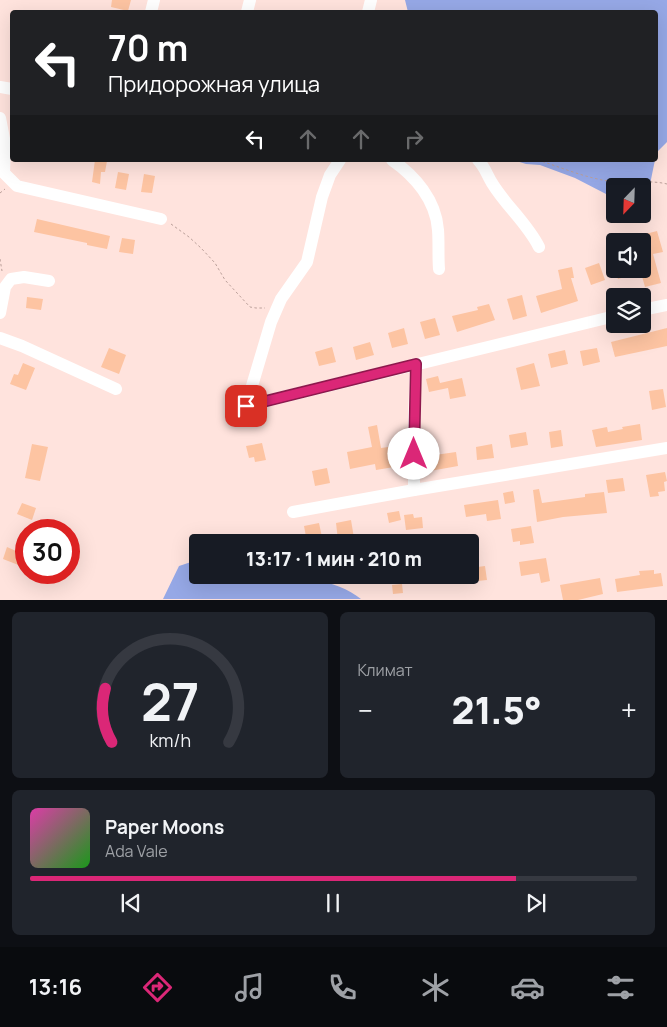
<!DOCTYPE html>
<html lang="ru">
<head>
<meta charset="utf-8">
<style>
	body { margin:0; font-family:Manrope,sans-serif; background:#20242c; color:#f1f3f6; height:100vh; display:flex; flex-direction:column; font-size:19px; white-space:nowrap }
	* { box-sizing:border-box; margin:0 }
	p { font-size:16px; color:#9ea1a6 }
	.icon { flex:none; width:28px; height:28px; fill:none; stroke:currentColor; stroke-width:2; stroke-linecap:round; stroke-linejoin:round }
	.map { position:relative; height:600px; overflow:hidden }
	.drawer { display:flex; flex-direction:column; gap:12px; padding:12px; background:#0d0f14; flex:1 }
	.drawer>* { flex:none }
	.guide { position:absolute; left:10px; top:10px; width:648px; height:152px; border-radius:5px; box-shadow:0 5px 20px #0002; background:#202124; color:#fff; overflow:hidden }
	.needle { width:32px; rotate:203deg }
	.controls { position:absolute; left:606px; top:178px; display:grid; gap:10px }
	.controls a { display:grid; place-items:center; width:45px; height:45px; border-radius:5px; background:#171b24; box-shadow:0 5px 20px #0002; font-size:25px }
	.speed { position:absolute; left:15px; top:519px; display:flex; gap:10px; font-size:25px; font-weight:700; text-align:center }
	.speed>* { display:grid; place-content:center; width:65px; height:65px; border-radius:50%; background:#171b24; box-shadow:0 5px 20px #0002; line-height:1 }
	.speed .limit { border:8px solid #d22; background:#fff; color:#111 }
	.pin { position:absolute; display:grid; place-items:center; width:42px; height:42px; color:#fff; margin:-21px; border-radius:10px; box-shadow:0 2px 8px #0006 }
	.me { position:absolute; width:55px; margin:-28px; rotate:0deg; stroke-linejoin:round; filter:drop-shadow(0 0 4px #0008) }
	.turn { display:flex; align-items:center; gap:18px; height:105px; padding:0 15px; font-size:22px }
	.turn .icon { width:65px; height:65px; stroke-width:2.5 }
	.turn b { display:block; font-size:35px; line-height:42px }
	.lanes { display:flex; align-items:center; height:48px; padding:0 15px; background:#0003; justify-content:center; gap:25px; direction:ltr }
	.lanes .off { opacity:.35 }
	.big { font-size:38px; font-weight:800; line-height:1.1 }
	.drawer .widget { flex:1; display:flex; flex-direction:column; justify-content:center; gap:8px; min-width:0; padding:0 18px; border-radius:8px; background:#20242c }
	.drawer .dial { align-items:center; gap:0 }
	.dial svg { height:130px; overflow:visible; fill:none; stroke:#363941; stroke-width:7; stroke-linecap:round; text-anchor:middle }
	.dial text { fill:#f1f3f6; stroke:none }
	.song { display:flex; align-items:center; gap:15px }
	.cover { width:60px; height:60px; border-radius:8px; background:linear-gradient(135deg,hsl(320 70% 55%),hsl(120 70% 35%)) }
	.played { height:5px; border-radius:2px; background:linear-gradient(90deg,#db2777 80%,#363941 80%) }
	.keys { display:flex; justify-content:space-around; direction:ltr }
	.heat { display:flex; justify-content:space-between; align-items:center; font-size:28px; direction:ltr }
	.drawer .tiles { flex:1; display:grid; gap:12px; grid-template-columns:1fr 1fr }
	.widget:last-child { grid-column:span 2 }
	.trip { position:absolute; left:189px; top:534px; width:290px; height:50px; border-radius:5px; background:#171b24; box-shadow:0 5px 20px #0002; font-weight:800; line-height:50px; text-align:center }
	.tab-bar { display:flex; height:80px; justify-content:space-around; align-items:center; background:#090b0e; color:#9ea1a6 }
	.tab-bar .icon { width:35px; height:35px }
	.tab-bar .on { color:#db2777 }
	.tab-bar b { font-size:22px; color:#f1f3f6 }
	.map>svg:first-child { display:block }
</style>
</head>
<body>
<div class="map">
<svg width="667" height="600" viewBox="0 0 667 600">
	<rect width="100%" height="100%" fill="#ffe3dd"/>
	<g fill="#96a8e6">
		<path d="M 405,0 L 667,0 L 667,142 L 656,153 L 655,159 L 655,12 L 408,12 Z"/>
		<path d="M 513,160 L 655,160 L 649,189 L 643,191 L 642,186 L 615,186 L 615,193 L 606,194 L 575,178 L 540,165 L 526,164 Z"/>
		<path d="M 197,560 L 198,575 C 245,575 324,569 361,599 L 163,599 L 179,566 Z"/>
	</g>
	<g fill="#fdc4a2">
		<path d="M 112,0 L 131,0 L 128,11 L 111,7 Z"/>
		<path d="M 95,160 L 107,161 L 105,172 L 101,172 L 100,184 L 92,182 Z"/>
		<path d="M 118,172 L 129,174 L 126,190 L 115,188 Z"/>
		<path d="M 144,174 L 155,176 L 152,193 L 141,192 Z"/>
		<path d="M 37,219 L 110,236 L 107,249 L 87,245 L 87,243 L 34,232 Z"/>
		<path d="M 657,231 L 663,252 L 653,254 L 661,283 L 645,287 L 640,269 L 649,266 L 642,241 L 626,241 L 626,239 Z"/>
		<path d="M 122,238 L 135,240 L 133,254 L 119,252 Z"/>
		<path d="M 599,263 L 605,280 L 591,285 L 585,268 Z"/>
		<path d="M 572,267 L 574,278 L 571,278 L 578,301 L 541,313 L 536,296 L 562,289 L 558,270 Z"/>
		<path d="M 614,269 L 629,269 L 631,275 L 618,279 Z"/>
		<path d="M 522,295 L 527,316 L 513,320 L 507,299 Z"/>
		<path d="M 27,297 L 43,299 L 41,310 L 26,308 Z"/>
		<path d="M 489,304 L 495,320 L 457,332 L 452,316 L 478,310 L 477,307 Z"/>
		<path d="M 435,318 L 440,335 L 425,339 L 420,322 Z"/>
		<path d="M 404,328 L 408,344 L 392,348 L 388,333 Z"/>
		<path d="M 667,328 L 667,346 L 615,357 L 611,342 Z"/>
		<path d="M 370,342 L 374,355 L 356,360 L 353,347 Z"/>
		<path d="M 332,347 L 336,362 L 319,366 L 315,352 Z"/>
		<path d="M 109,348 L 126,355 L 119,374 L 101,367 Z"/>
		<path d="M 597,348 L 600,362 L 583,366 L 580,351 Z"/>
		<path d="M 565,350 L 568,364 L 551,368 L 548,354 Z"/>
		<path d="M 23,363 L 35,368 L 26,390 L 10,384 L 14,374 L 18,375 Z"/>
		<path d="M 534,363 L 540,386 L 521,390 L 516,368 Z"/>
		<path d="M 438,376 L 440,383 L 462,378 L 466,396 L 450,399 L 448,388 L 429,392 L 426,379 Z"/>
		<path d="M 663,389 L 666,407 L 652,410 L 649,391 Z"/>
		<path d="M 640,424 L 642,440 L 596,447 L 592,430 L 607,427 L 608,432 L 623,429 L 622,427 Z"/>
		<path d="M 377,425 L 381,448 L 396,446 L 400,466 L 376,470 L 375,464 L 350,469 L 347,452 L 372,447 L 368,427 Z"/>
		<path d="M 561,430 L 563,446 L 551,448 L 549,432 Z"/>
		<path d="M 526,432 L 528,445 L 511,448 L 509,435 Z"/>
		<path d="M 262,443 L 266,460 L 255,462 L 254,457 L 249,458 L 246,446 Z"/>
		<path d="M 32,444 L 48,447 L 40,481 L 25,478 Z"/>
		<path d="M 492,444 L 494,458 L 477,460 L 476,447 Z"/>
		<path d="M 456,452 L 458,466 L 430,471 L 428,456 Z"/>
		<path d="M 327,468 L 330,483 L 315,486 L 312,471 Z"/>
		<path d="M 665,472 L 667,481 L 664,482 L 665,491 L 658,492 L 659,496 L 650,497 L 646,475 Z"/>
		<path d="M 623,478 L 625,491 L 608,493 L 606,480 Z"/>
		<path d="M 539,489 L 542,503 L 585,497 L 585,494 L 604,492 L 607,513 L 563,517 L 537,522 L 533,490 Z"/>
		<path d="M 513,491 L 515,502 L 505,504 L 503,493 Z"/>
		<path d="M 498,500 L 501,519 L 487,521 L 486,514 L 466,517 L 464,505 Z"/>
		<path d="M 22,503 L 36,508 L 32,520 L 17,514 Z"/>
		<path d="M 399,511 L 401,520 L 389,523 L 387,513 Z"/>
		<path d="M 413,514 L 414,518 L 422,517 L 423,528 L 406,530 L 404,515 Z"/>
		<path d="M 351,520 L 354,538 L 338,540 L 336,523 Z"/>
		<path d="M 319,523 L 323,542 L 307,542 L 304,526 Z"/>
		<path d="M 531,526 L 534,543 L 520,545 L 520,541 L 513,542 L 511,529 Z"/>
		<path d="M 7,547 L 25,555 L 21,566 L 3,559 Z"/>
		<path d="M 546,558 L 550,581 L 541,583 L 539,573 L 521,576 L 519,562 Z"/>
		<path d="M 485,566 L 487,580 L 450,584 L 449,575 L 470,575 L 470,568 Z"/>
		<path d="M 654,570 L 654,574 L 661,573 L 663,586 L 617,592 L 615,579 L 640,575 L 639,571 Z"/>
		<path d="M 600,578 L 603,594 L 578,600 L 563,600 L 560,585 Z"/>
		<path d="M 402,584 L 403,593 L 393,594 L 392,585 Z"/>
	</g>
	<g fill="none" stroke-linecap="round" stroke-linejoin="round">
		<g stroke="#bba09a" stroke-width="1" stroke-dasharray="2.5 2.5" stroke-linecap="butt">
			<path d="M 498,160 L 513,160"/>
			<path d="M 538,160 C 563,168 590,180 617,182 C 633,183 651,180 667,184"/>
			<path d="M 0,193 L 5,189"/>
			<path d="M 171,224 L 189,237 L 201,248 L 215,263 L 225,280 L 250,307 L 256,308 L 265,308"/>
			<path d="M 0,259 L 2,271"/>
		</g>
		<g stroke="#fff" stroke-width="12">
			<path d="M 151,12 L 154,0"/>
			<path d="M 247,12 L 250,0"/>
			<path d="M 368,12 L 371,0"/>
			<path d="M 0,87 L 12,89"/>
			<path d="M 0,118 L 5,144 L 4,173 L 17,186 L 161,219"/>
			<path d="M 340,160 L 330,175 L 322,197 L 307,262 L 281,299 L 271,322 L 246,406 L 615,316"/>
			<path d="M 392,160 C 415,176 436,200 438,230 C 439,242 438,256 439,269"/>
			<path d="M 478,160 C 485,167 487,175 492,183 C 506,206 527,223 539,247"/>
			<path d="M 642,310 L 667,305"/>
			<path d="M 0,313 L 5,287 L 11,279 L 24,277 L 49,281"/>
			<path d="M 0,338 L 22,346 L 116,389"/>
			<path d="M 414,490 L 414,418 L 416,364"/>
			<path d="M 293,512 L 414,490 L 667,448"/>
		</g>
	</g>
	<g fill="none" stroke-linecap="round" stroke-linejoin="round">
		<g stroke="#8e194d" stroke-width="12">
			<path id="route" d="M 246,406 L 416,364 L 414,454"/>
		</g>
		<use href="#route" stroke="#db2777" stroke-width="9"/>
	</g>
</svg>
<div class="controls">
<a><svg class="needle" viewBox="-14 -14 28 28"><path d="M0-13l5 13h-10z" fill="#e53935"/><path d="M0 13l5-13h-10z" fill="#9ea1a6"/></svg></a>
<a><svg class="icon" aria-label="sound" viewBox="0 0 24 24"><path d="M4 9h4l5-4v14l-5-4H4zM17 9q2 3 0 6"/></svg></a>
<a><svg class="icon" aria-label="layers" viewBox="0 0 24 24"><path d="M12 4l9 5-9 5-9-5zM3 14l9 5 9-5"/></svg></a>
</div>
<div class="speed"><div class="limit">30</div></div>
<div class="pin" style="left:246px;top:406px;background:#d93025"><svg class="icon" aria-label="arrive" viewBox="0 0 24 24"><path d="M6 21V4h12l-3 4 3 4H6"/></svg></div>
<svg class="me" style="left:414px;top:454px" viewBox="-20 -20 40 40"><circle r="19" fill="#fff"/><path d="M0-13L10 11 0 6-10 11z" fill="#db2777"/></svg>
<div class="trip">13:17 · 1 мин · 210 m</div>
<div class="guide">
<div class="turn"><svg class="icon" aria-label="left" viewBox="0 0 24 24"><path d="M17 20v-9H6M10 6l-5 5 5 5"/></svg><div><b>70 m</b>Придорожная улица</div></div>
<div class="lanes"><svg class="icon" aria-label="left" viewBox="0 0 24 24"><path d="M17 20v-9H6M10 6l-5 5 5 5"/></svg><svg class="icon off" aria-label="ahead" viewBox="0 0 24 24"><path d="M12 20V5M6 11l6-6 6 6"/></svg><svg class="icon off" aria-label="ahead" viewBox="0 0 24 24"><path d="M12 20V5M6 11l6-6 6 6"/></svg><svg class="icon off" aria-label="right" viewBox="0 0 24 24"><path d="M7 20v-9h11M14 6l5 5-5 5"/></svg></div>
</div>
</div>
<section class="drawer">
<div class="tiles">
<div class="widget dial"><svg viewBox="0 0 100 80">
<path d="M14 69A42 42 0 1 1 86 69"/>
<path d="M14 69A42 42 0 0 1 10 36" stroke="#db2777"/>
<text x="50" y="56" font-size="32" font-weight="700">27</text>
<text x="50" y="72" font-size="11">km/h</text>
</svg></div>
<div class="widget"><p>Климат</p>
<div class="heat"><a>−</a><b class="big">21.5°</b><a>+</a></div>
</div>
<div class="widget">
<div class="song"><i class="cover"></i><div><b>Paper Moons</b><p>Ada Vale</p></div></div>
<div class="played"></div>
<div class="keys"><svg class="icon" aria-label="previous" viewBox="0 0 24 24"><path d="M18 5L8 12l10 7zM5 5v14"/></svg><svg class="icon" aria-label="pause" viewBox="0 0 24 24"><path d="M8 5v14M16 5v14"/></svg><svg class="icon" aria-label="next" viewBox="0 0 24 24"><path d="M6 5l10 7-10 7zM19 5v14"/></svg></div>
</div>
</div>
</section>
<nav class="tab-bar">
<b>13:16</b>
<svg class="icon on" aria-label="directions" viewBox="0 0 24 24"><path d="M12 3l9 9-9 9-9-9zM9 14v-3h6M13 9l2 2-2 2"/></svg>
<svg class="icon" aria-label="music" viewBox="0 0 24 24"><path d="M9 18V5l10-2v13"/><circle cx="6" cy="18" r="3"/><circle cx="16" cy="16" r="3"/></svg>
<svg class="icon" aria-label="phone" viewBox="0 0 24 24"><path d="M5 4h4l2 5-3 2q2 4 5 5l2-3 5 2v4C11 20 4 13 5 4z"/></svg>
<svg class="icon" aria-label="climate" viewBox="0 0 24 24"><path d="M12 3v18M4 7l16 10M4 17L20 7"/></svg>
<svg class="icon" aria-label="car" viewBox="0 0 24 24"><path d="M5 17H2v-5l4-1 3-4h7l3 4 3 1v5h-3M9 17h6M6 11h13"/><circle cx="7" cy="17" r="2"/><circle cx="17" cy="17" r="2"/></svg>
<svg class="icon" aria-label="filters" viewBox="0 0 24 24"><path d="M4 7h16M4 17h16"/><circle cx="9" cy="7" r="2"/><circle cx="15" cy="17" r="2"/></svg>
</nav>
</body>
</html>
